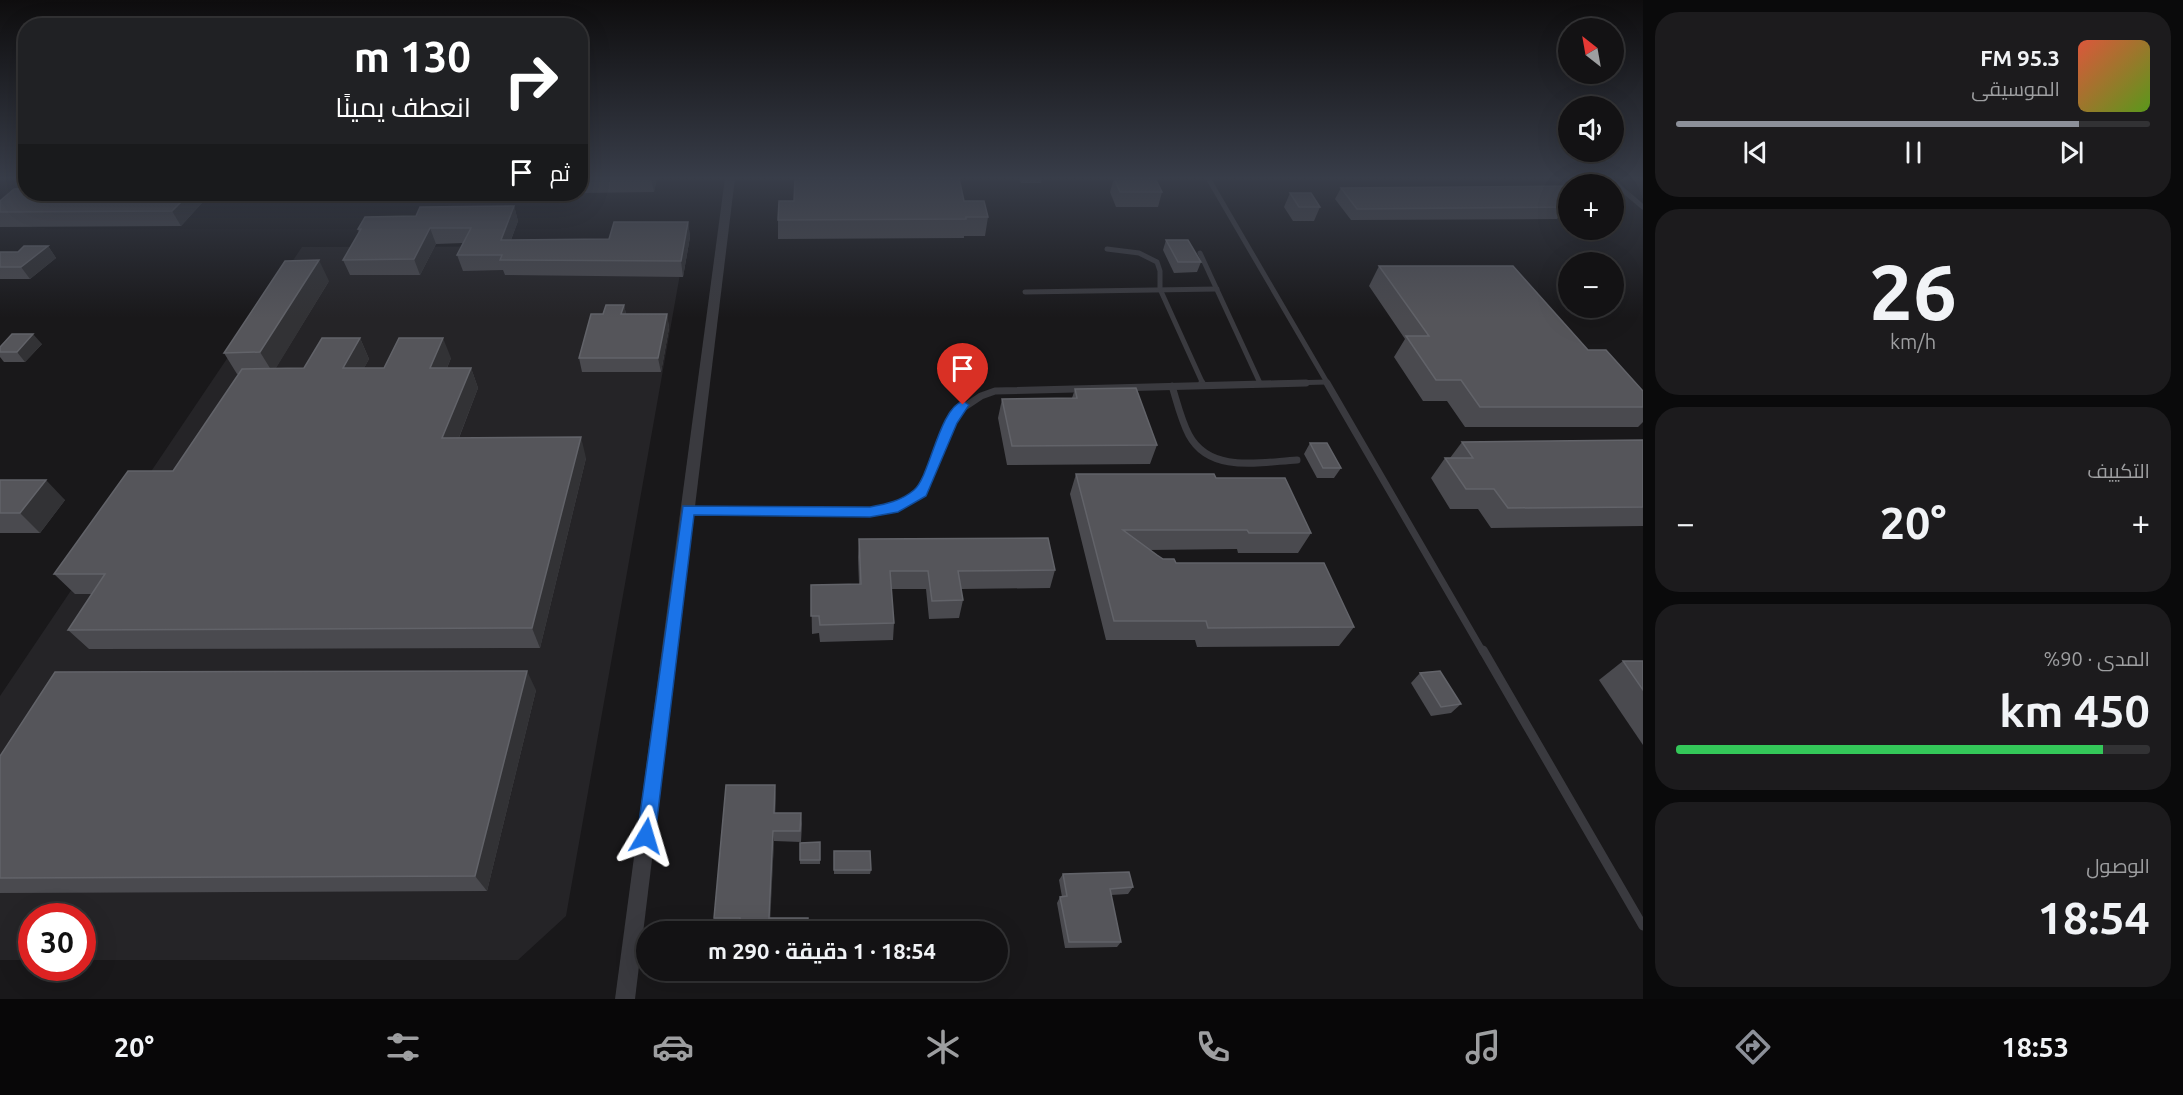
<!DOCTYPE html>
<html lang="ar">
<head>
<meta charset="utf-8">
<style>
	body { margin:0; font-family:Ubuntu,Cairo,sans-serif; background:#1c1b1d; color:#f1f3f6; direction:rtl; height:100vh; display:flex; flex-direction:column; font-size:22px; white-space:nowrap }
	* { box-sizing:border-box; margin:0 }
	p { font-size:20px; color:#9d9ea0 }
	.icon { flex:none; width:33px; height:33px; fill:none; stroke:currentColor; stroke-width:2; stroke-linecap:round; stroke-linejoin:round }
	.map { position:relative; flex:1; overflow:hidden; direction:ltr }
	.details { display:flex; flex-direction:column; gap:12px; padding:12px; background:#0a0a0b; width:540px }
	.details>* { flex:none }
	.guide { position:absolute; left:18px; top:18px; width:570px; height:183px; border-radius:24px; box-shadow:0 6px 24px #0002,0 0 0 2px #323234; direction:rtl; background:#202124; color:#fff; overflow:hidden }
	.needle { width:39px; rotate:329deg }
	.fabs { position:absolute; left:1558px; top:18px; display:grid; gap:12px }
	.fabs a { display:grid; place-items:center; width:66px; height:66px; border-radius:50%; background:#131214; box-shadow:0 6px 24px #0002,0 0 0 2px #323234; font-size:30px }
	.speed { position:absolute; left:18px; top:903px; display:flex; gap:12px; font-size:30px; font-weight:700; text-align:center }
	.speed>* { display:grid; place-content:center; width:78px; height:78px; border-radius:50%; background:#131214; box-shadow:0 6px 24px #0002,0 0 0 2px #323234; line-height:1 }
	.speed .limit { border:9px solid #d22; background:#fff; color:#111 }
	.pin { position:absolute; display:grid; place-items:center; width:51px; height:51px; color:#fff; margin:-62px -26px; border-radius:50% 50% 50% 0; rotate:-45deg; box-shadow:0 0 6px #0007 }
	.pin .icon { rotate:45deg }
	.me { position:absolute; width:66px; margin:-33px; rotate:7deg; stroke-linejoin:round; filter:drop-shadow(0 0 4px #0008) }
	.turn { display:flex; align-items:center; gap:21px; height:126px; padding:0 18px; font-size:27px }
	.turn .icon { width:78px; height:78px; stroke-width:2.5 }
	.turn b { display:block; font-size:42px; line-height:51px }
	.then { display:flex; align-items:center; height:57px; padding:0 18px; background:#0003; gap:12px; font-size:22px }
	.big { font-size:45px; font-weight:700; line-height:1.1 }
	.details .tile { flex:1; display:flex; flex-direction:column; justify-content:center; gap:9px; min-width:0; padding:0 21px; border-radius:24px; background:#1c1b1d }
	.details .dial { align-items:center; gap:0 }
	.dial b { font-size:78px; line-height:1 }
	.song { display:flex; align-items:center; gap:18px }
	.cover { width:72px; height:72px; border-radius:9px; background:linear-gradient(135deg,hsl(10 70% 55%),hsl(90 70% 35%)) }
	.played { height:6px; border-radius:3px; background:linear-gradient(90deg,#8c9099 85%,#323234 85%) }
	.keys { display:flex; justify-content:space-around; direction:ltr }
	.heat { display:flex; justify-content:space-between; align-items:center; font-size:33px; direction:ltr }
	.charge { height:9px; border-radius:4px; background:linear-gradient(90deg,#34c759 90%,#323234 0) }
	.trip { position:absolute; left:636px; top:921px; width:372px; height:60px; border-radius:30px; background:#131214; box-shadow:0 6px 24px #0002,0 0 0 2px #323234; font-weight:700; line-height:60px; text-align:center; direction:rtl }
	.tab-bar { display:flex; height:96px; justify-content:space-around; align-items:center; background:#080708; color:#9d9ea0 }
	.tab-bar .icon { width:42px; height:42px }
	.tab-bar .active { color:#8c9099 }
	.tab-bar b { font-size:27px; color:#f1f3f6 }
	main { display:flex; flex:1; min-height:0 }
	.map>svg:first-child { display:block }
</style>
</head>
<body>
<main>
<section class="details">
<div class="tile">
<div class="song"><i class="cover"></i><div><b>95.3 FM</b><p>الموسيقى</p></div></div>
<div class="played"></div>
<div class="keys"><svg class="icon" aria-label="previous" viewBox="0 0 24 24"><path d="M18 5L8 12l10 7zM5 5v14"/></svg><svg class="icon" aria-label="pause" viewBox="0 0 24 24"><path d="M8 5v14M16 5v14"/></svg><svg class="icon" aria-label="next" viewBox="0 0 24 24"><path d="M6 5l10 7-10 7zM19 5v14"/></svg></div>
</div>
<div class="tile dial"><b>26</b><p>km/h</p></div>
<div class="tile"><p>التكييف</p>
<div class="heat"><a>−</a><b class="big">20°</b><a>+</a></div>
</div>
<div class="tile"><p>المدى · 90%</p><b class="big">450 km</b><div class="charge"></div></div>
<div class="tile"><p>الوصول</p><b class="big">18:54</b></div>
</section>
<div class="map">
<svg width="1643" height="999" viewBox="0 0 1643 999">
	<rect width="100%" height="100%" fill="#19181a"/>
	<path fill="#252427" d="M 685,246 L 566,916 L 518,960 L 83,960 L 82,916 L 32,916 L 31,960 L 0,960 L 0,696 L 302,247 Z"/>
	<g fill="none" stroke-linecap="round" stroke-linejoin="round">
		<g stroke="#3a3a3f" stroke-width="5">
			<path d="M 1208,178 L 1328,384"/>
			<path d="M 1609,178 L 1643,207"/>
			<path d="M 1107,249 L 1139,253 L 1157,262 L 1160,271 L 1160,289 L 1203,384"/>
			<path d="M 1200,253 L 1260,383"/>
			<path d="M 1025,292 L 1217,289"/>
			<path d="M 1250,384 L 1327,382"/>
		</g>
		<g stroke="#3a3a3f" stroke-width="7">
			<path d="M 1202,383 L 1203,385"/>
			<path d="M 1327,383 L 1483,652"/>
			<path d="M 1172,386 C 1177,402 1181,420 1189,435 C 1210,474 1261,462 1297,460"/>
			<path d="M 688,510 L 870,512 L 905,504 L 924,489 L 948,429 L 960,410 L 981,396 L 995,391 L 1306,383"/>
		</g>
		<path stroke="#3a3a3f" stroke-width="9" d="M 1483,650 L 1643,926"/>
		<path fill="#3a3a3f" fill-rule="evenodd" d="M 725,178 L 735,178 L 635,999 L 615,999 Z"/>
	</g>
	<g fill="#4a4a4f">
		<path d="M 580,178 L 657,178 L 654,192 L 580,193 Z"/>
		<path d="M 1019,178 L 1042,178 L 1041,183 L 1021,183 Z"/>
		<path d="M 1114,178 L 1162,192 L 1158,207 L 1116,207 L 1110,192 Z"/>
		<path d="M 1569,186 L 1569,212 L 1561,213 L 1557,219 L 1351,220 L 1335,199 L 1341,188 Z"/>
		<path d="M 1290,193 L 1320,207 L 1314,221 L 1293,221 L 1284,207 Z"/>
		<path d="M 26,194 L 210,194 L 181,226 L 0,227 L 0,201 Z"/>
		<path d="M 964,201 L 988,217 L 985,236 L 964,236 L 964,238 L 778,239 L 778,220 Z"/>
		<path d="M 514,206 L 518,221 L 511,240 L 609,239 L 688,222 L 690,237 L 683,277 L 505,275 L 503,270 L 463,271 L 457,255 L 463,243 L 436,244 L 420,275 L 350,275 L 343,260 L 359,233 L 358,229 L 416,216 Z"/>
		<path d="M 1166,240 L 1201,262 L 1197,272 L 1174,273 L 1163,250 Z"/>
		<path d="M 48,246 L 56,258 L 30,279 L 0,279 L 0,252 L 18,252 Z"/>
		<path d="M 1379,266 L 1588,350 L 1643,391 L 1643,422 L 1638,427 L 1465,427 L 1447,401 L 1423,401 L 1394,357 L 1405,339 L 1369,286 Z"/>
		<path d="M 329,281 L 275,369 L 304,368 L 360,338 L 369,359 L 364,368 L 384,368 L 451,358 L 447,368 L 471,368 L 478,388 L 459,438 L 586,458 L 540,648 L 89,649 L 68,630 L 92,594 L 75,594 L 54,574 L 173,471 L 239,374 L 237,374 L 224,353 Z"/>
		<path d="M 624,305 L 626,314 L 667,314 L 669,328 L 661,372 L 582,372 L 579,358 L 603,314 Z"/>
		<path d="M 42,344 L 25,362 L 4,362 L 0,357 L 0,347 Z"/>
		<path d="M 1075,389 L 1157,445 L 1150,464 L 1007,465 L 998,418 L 1002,399 L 1072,398 Z"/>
		<path d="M 1643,440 L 1643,526 L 1491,528 L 1478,509 L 1450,509 L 1431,478 L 1445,458 L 1450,458 L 1462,442 Z"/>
		<path d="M 1310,443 L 1341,468 L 1334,478 L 1317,478 L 1304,454 Z"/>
		<path d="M 1076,474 L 1311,533 L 1298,553 L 1238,553 L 1237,549 L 1149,550 L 1163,559 L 1354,627 L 1339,646 L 1197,647 L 1195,640 L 1106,640 L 1070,494 Z"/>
		<path d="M 0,480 L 65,500 L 40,533 L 0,533 Z"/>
		<path d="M 859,539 L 1055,570 L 1050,588 L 961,589 L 963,600 L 959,618 L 929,619 L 926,589 L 891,589 L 894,623 L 893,640 L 820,642 L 819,633 L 812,634 L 811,585 L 859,584 L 858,557 Z"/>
		<path d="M 1623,661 L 1643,661 L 1643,745 L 1599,680 Z"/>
		<path d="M 1420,673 L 1461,704 L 1451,713 L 1431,716 L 1411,683 Z"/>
		<path d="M 536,690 L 487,891 L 0,893 L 0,756 Z"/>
		<path d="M 776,796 L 775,813 L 801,813 L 802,824 L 801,842 L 774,841 L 770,918 L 808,918 L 808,932 L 739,932 L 739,927 L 717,927 L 714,918 Z"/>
		<path d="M 820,842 L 820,864 L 800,864 L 800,843 Z"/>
		<path d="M 834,851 L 871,870 L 870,874 L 834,874 Z"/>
		<path d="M 1063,874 L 1133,887 L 1128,894 L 1111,895 L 1121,942 L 1117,947 L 1065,948 L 1057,903 L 1060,897 L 1062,897 L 1059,880 Z"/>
	</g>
	<g fill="#323235">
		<path d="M 651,178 L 657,178 L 654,192 Z"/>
		<path d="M 189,194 L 210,194 L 181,226 L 172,211 Z"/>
		<path d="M 514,206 L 518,221 L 505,255 L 501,240 Z"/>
		<path d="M 688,222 L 690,237 L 683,277 L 681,261 Z"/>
		<path d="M 430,228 L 436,244 L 420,275 L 414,259 Z"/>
		<path d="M 48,246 L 56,258 L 30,279 L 21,267 Z"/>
		<path d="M 319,260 L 329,281 L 273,373 L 260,352 Z"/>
		<path d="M 624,305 L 627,319 L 621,314 Z"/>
		<path d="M 667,314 L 669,328 L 661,372 L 658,358 Z"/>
		<path d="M 33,334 L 42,344 L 25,362 L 17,352 Z"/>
		<path d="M 360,338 L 369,359 L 353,389 L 343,368 Z"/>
		<path d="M 443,338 L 451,358 L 438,389 L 430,368 Z"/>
		<path d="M 471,368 L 478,388 L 451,458 L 442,438 Z"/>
		<path d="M 581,437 L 586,458 L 540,648 L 532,628 Z"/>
		<path d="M 46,480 L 65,500 L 40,533 L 20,513 Z"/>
		<path d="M 527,671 L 536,690 L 487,891 L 475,876 Z"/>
		<path d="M 775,785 L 776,796 L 775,824 L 774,813 Z"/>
		<path d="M 773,831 L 774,841 L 770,927 L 769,918 Z"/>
	</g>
	<g fill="#55555a" stroke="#626369" stroke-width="1.5">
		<path d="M 795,178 L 959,178 L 964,201 L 984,201 L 988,217 L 966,217 L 966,219 L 778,220 L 779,201 L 794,201 Z"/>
		<path d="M 1114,178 L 1155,178 L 1162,192 L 1120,192 Z"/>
		<path d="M 1569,186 L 1569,201 L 1558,201 L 1565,207 L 1357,209 L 1341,188 Z"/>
		<path d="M 26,188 L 26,194 L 189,194 L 172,211 L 0,212 L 0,201 L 14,189 Z"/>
		<path d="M 1290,193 L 1311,193 L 1320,207 L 1299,207 Z"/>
		<path d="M 514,206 L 501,240 L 609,239 L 614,222 L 688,222 L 681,261 L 500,260 L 502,255 L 457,255 L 471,228 L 430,228 L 414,259 L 343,260 L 361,229 L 358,229 L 365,217 L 416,216 L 420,207 Z"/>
		<path d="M 1166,240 L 1188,240 L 1201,262 L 1178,262 Z"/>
		<path d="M 24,246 L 48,246 L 21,267 L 0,267 L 0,252 L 18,252 Z"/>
		<path d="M 319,260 L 260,352 L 224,353 L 285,261 Z"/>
		<path d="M 1379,266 L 1513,266 L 1588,350 L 1606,350 L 1643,391 L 1643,407 L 1480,407 L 1461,380 L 1436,380 L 1406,336 L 1429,336 Z"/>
		<path d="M 606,305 L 624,305 L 621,314 L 667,314 L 658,358 L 579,358 L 591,314 L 603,314 Z"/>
		<path d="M 12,334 L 33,334 L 17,352 L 0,352 L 0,347 Z"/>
		<path d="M 322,338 L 360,338 L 343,368 L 384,368 L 399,338 L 443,338 L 430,368 L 471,368 L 442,438 L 581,437 L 532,628 L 68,630 L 105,574 L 54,574 L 128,471 L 173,471 L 242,369 L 304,368 Z"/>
		<path d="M 1136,388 L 1157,445 L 1012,446 L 1002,399 L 1077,398 L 1075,389 Z"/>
		<path d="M 1643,440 L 1643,507 L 1508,508 L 1494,489 L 1466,489 L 1445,458 L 1473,458 L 1462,442 Z"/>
		<path d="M 1310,443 L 1327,443 L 1341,468 L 1323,468 Z"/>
		<path d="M 1076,474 L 1214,474 L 1216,478 L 1285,478 L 1311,533 L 1249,533 L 1247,530 L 1123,530 L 1157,555 L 1163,559 L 1174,559 L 1176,563 L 1324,563 L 1354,627 L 1208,628 L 1206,621 L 1114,621 Z"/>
		<path d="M 0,480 L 46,480 L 20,513 L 0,513 Z"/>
		<path d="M 1048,538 L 1055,570 L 958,571 L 963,600 L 932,601 L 928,571 L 890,571 L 894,623 L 820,625 L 819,616 L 811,616 L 811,585 L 861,584 L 859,539 Z"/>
		<path d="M 1623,661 L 1643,661 L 1643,690 Z"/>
		<path d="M 527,671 L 475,876 L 0,878 L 0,756 L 55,672 Z"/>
		<path d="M 1440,671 L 1461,704 L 1441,707 L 1420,673 Z"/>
		<path d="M 726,785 L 775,785 L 774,813 L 801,813 L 800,831 L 773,831 L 769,918 L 808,918 L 808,932 L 739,932 L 740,918 L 714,918 Z"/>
		<path d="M 820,842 L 820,860 L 800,860 L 800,843 Z"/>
		<path d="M 834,851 L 870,851 L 871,870 L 834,870 Z"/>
		<path d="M 1129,872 L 1133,887 L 1110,889 L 1121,942 L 1069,942 L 1060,897 L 1067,896 L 1063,874 Z"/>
		<path d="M 873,929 L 921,931 L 921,932 L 873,932 Z"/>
	</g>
	<linearGradient id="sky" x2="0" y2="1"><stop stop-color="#0e0d0e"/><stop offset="0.56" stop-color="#383d49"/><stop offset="1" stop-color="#383d49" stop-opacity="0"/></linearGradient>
	<rect width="1643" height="318" fill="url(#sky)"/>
	<path fill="#1a73e8" stroke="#114b97" stroke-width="1.5" d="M 963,401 L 969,405 L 957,423 L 926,496 L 898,512 L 870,517 L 694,515 L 655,836 L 652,842 L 646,845 L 639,842 L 637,836 L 683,506 L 870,507 C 886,504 901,501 914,490 C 930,477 939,408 963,401 Z"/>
</svg>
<div class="fabs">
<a><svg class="needle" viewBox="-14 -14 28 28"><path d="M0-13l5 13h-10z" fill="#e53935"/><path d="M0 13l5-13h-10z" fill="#9d9ea0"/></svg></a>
<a><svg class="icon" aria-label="sound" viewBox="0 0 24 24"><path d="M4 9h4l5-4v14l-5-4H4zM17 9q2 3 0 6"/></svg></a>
<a>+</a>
<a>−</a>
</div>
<div class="speed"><div class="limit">30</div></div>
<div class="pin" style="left:963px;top:405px;background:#d93025"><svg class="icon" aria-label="arrive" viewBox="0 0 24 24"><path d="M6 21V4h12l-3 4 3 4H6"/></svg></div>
<svg class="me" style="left:646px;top:836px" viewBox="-20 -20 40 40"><path d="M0-17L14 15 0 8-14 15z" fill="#1a73e8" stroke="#fff" stroke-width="4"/></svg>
<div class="trip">18:54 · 1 دقيقة · 290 m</div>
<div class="guide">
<div class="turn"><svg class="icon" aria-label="right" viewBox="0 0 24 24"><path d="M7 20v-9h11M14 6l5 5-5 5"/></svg><div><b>130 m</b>انعطف يمينًا</div></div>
<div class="then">ثم<svg class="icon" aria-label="arrive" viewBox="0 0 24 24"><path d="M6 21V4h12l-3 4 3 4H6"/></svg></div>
</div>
</div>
</main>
<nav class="tab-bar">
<b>18:53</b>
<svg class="icon active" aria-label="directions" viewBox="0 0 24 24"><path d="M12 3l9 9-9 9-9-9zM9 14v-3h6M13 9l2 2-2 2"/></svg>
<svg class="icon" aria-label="music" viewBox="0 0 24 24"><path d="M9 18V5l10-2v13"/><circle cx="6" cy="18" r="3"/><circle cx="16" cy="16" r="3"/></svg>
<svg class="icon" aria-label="phone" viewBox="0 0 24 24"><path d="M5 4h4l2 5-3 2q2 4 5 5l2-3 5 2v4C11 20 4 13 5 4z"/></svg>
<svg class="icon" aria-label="climate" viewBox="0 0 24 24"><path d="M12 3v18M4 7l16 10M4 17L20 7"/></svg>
<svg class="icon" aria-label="car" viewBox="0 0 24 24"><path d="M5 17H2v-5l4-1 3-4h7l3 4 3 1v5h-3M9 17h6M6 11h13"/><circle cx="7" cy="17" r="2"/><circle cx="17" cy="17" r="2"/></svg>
<svg class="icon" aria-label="filters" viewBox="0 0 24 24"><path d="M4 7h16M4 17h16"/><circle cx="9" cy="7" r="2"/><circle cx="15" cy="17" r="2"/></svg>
<b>20°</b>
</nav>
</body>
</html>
